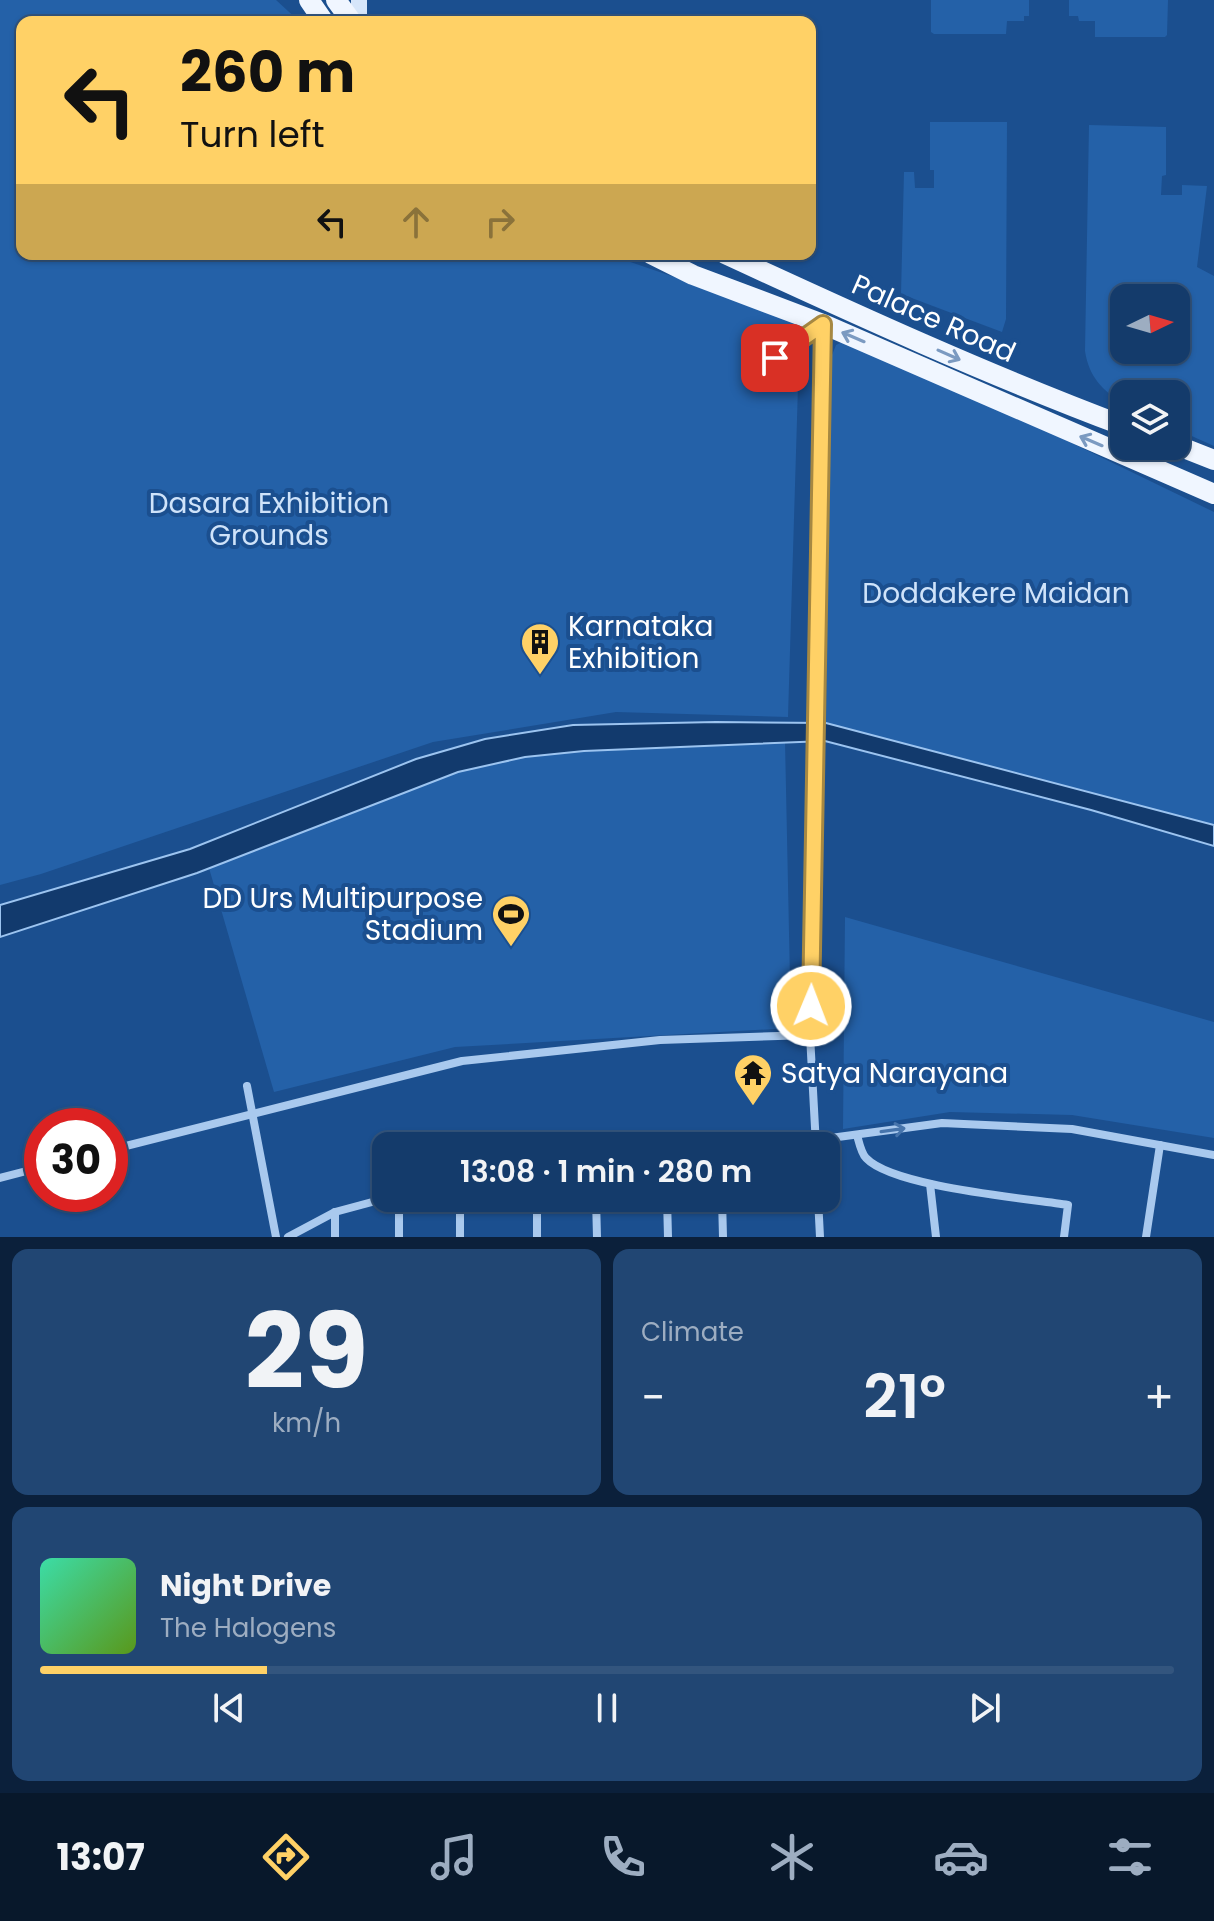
<!DOCTYPE html>
<html lang="en">
<head>
<meta charset="utf-8">
<style>
	body { margin:0; font-family:Poppins,sans-serif; background:#214673; color:#f1f3f6; height:100vh; display:flex; flex-direction:column; font-size:30px; white-space:nowrap }
	* { box-sizing:border-box; margin:0 }
	p { font-size:26px; color:#9dadc1 }
	.icon { flex:none; width:44px; height:44px; fill:none; stroke:currentColor; stroke-width:2; stroke-linecap:round; stroke-linejoin:round }
	.map { position:relative; height:1237px; overflow:hidden }
	.sheet { display:flex; flex-direction:column; gap:12px; padding:12px; background:#0b203b; flex:1 }
	.sheet>* { flex:none }
	.guide { position:absolute; left:16px; top:16px; width:800px; height:244px; border-radius:16px; box-shadow:0 2px 6px #0004,0 0 0 2px #33557e; background:#ffd166; color:#111; overflow:hidden }
	.needle { width:52px; rotate:85deg }
	.buttons { position:absolute; left:1110px; top:284px; display:grid; gap:16px }
	.buttons a { display:grid; place-items:center; width:80px; height:80px; border-radius:16px; background:#143b6b; box-shadow:0 2px 6px #0004,0 0 0 2px #33557e; font-size:40px }
	.speed { position:absolute; left:24px; top:1108px; display:flex; gap:16px; font-size:40px; font-weight:700; text-align:center }
	.speed>* { display:grid; place-content:center; width:104px; height:104px; border-radius:50%; background:#143b6b; box-shadow:0 2px 6px #0004,0 0 0 2px #33557e; line-height:1 }
	.speed .limit { border:12px solid #d22; background:#fff; color:#111 }
	.pin { position:absolute; display:grid; place-items:center; width:68px; height:68px; color:#fff; margin:-34px; border-radius:16px; box-shadow:0 4px 12px #0006 }
	.me { position:absolute; width:88px; margin:-44px; rotate:1deg; stroke-linejoin:round; filter:drop-shadow(0 0 6px #0008) }
	.turn { display:flex; align-items:center; gap:28px; height:168px; padding:0 32px; font-size:36px }
	.turn .icon { width:104px; height:104px; stroke-width:2.5 }
	.turn b { display:block; font-size:56px; line-height:68px }
	.lanes { display:flex; align-items:center; height:76px; padding:0 32px; background:#0003; justify-content:center; gap:40px; direction:ltr }
	.lanes .off { opacity:.35 }
	.big { font-size:60px; font-weight:600; line-height:1.1 }
	.sheet .widget { flex:1; display:flex; flex-direction:column; justify-content:center; gap:12px; min-width:0; padding:0 28px; border-radius:16px; background:#214673 }
	.sheet .dial { align-items:center; gap:0 }
	.dial b { font-size:104px; line-height:1 }
	.song { display:flex; align-items:center; gap:24px }
	.cover { width:96px; height:96px; border-radius:12px; background:linear-gradient(135deg,hsl(160 70% 55%),hsl(90 70% 35%)) }
	.played { height:8px; border-radius:4px; background:linear-gradient(90deg,#ffd166 20%,#33557e 20%) }
	.keys { display:flex; justify-content:space-around; direction:ltr }
	.heat { display:flex; justify-content:space-between; align-items:center; font-size:44px; direction:ltr }
	.sheet .tiles { flex:1; display:grid; gap:12px; grid-template-columns:1fr 1fr }
	.widget:last-child { grid-column:span 2 }
	.trip { position:absolute; left:372px; top:1132px; width:468px; height:80px; border-radius:16px; background:#143b6b; box-shadow:0 2px 6px #0004,0 0 0 2px #33557e; font-weight:600; line-height:80px; text-align:center }
	.tab-bar { display:flex; height:128px; justify-content:space-around; align-items:center; background:#08182b; color:#9dadc1 }
	.tab-bar .icon { width:56px; height:56px }
	.tab-bar .current { color:#ffd166 }
	.tab-bar b { font-size:36px; color:#f1f3f6 }
	.map>svg:first-child { display:block }
</style>
</head>
<body>
<div class="map">
<svg width="1214" height="1237" viewBox="0 0 1214 1237">
	<rect width="100%" height="100%" fill="#1b4f8f"/>
	<g fill="#2461a8" fill-rule="evenodd">
		<path d="M 0,0 L 276,0 L 300,22 L 22,22 L 22,254 L 607,254 L 800,320 L 788,717 L 616,712 L 433,742 L 41,874 L 0,885 Z"/>
		<path d="M 931,0 L 1029,0 L 1029,16 L 1024,16 L 1024,21 L 1007,21 L 1006,34 L 934,34 L 931,32 Z"/>
		<path d="M 1069,0 L 1168,0 L 1167,35 L 1165,37 L 1095,37 L 1095,21 L 1079,21 L 1078,16 L 1069,16 Z"/>
		<path d="M 930,122 L 1007,122 L 1006,319 L 1002,332 L 901,294 L 904,172 L 914,172 L 915,188 L 934,188 L 934,170 L 930,170 Z"/>
		<path d="M 1089,125 L 1166,127 L 1166,175 L 1162,176 L 1161,195 L 1182,195 L 1182,185 L 1207,186 L 1197,267 L 1214,276 L 1214,446 L 1176,429 L 1176,394 L 1124,394 L 1124,404 C 1102,390 1089,377 1085,351 ZM 1176,298 L 1176,350 L 1124,350 L 1124,298 Z"/>
		<path d="M 853,337 L 1214,512 L 1214,825 L 826,723 L 830,360 L 836,345 Z"/>
		<path d="M 785,741 L 791,1028 L 455,1047 L 274,1092 L 209,868 L 458,772 L 525,757 L 584,751 Z"/>
		<path d="M 845,917 L 1214,1022 L 1214,1138 L 1072,1115 L 950,1112 L 843,1129 Z"/>
	</g>
	<path fill="#123a6d" stroke="#9cc4f0" stroke-width="2" d="M 716,722 L 826,723 L 1214,825 L 1214,846 L 1091,810 L 825,741 L 584,751 L 525,757 L 458,772 L 197,873 L 0,937 L 0,905 L 190,849 L 416,759 L 485,739 L 573,725 Z"/>
	<g fill="none" stroke-linecap="round" stroke-linejoin="round">
		<g stroke="#a9c9ee" stroke-width="8">
			<path d="M 750,376 L 819,327"/>
			<path d="M 247,1086 L 276,1237"/>
			<path d="M 857,1135 C 859,1142 861,1153 866,1158 C 893,1187 1024,1198 1068,1205 L 1064,1237"/>
			<path d="M 771,1146 L 942,1123 L 1072,1129 L 1214,1155"/>
			<path d="M 816,1146 L 810,1035 L 823,327"/>
			<path d="M 110,1150 L 462,1061 L 660,1040 L 810,1035"/>
			<path d="M 0,1178 L 42,1167"/>
			<path d="M 930,1184 L 936,1237"/>
			<path d="M 460,1198 L 460,1237"/>
			<path d="M 596,1198 L 597,1237"/>
			<path d="M 667,1198 L 668,1237"/>
			<path d="M 722,1198 L 723,1237"/>
			<path d="M 818,1198 L 820,1237"/>
			<path d="M 335,1212 L 335,1237"/>
			<path d="M 288,1237 L 335,1212 L 387,1198"/>
			<path d="M 399,1237 L 399,1198"/>
			<path d="M 537,1237 L 537,1198"/>
			<path d="M 1146,1237 L 1160,1145"/>
		</g>
		<path stroke="#d6e6fa" stroke-width="16" d="M 359,0 L 359,22"/>
		<g stroke="#f0f6ff" stroke-width="20">
			<path d="M 309,0 L 324,22"/>
			<path d="M 336,0 L 352,22"/>
			<path d="M 651,254 L 693,275 L 823,324 L 1214,494"/>
			<path d="M 725,254 C 857,315 988,375 1124,426"/>
			<path d="M 1176,445 L 1214,460"/>
		</g>
	</g>
	<defs><path id="oneway-shaft" d="M-6 0H5M1.5-3L5.5 0L1.5 3" fill="none" stroke-width="1.6" stroke-linecap="round" stroke-linejoin="round" transform="scale(2)"/></defs>
	<g stroke="#7b9ac1">
		<use href="#oneway-shaft" transform="translate(853 337) rotate(-157)"/>
		<use href="#oneway-shaft" transform="translate(949 355) rotate(24)"/>
		<use href="#oneway-shaft" transform="translate(1091 441) rotate(-157)"/>
	</g>
	<use stroke="#4674ac" href="#oneway-shaft" transform="translate(893 1130) rotate(-8)"/>
	<g fill="none" stroke-linecap="round" stroke-linejoin="round">
		<g stroke="#a68842" stroke-width="20">
			<path id="route" d="M 775,358 L 823,324 L 811,1006"/>
		</g>
		<use href="#route" stroke="#ffd166" stroke-width="14"/>
	</g>
	<defs>
		<g id="building-pin" transform="scale(2)"><path d="M0 17L-7.5 6A9.5 9.5 0 1 1 7.5 6Z" fill="#ffd166" stroke="#1b4f8f"/><path d="M-4-6H4V6H1V3H-1V6H-4ZM-2.5-4.3h1.7v1.8h-1.7ZM.8-4.3h1.7v1.8H.8ZM-2.5-1h1.7V.8h-1.7ZM.8-1h1.7V.8H.8Z" fill="#111"/></g>
		<g id="stadium-pin" transform="scale(2)"><path d="M0 17L-7.5 6A9.5 9.5 0 1 1 7.5 6Z" fill="#ffd166" stroke="#1b4f8f"/><path d="M0-5a6.5 5 0 1 0 0 10a6.5 5 0 1 0 0-10ZM-3.5-1.8h7v3.6h-7Z" fill="#111"/></g>
		<g id="temple-pin" transform="scale(2)"><path d="M0 17L-7.5 6A9.5 9.5 0 1 1 7.5 6Z" fill="#ffd166" stroke="#1b4f8f"/><path d="M0-6L5-2H3V0L6.5 2.5H4V6H1.5V3h-3V6H-4V2.5H-6.5L-3 0V-2H-5Z" fill="#111"/></g>
	</defs>
	<g fill-rule="evenodd">
		<use href="#building-pin" x="540" y="642"/>
		<use href="#stadium-pin" x="511" y="914"/>
		<use href="#temple-pin" x="753" y="1073"/>
	</g>
	<g text-anchor="middle" stroke-width="8" stroke-linejoin="round" paint-order="stroke">
		<g font-size="28" fill="#fff" stroke="#1b4f8f">
			<text transform="translate(934 318) rotate(24)" y="10">Palace Road</text>
		</g>
		<g font-size="28" fill="#cfe3fa" stroke="#1b4f8f">
			<text x="269" y="513">Dasara Exhibition<tspan x="269" dy="32">Grounds</tspan></text>
			<text x="996" y="603">Doddakere Maidan</text>
		</g>
		<g font-size="28" fill="#fff" stroke="#1b4f8f" text-anchor="start">
			<text x="568" y="636">Karnataka<tspan x="568" dy="32">Exhibition</tspan></text>
			<text x="483" y="908" text-anchor="end">DD Urs Multipurpose<tspan x="483" dy="32">Stadium</tspan></text>
			<text x="781" y="1083">Satya Narayana</text>
		</g>
	</g>
</svg>
<div class="buttons">
<a><svg class="needle" viewBox="-14 -14 28 28"><path d="M0-13l5 13h-10z" fill="#e53935"/><path d="M0 13l5-13h-10z" fill="#9dadc1"/></svg></a>
<a><svg class="icon" aria-label="layers" viewBox="0 0 24 24"><path d="M12 4l9 5-9 5-9-5zM3 14l9 5 9-5"/></svg></a>
</div>
<div class="speed"><div class="limit">30</div></div>
<div class="pin" style="left:775px;top:358px;background:#d93025"><svg class="icon" aria-label="arrive" viewBox="0 0 24 24"><path d="M6 21V4h12l-3 4 3 4H6"/></svg></div>
<svg class="me" style="left:811px;top:1006px" viewBox="-20 -20 40 40"><circle r="17" fill="#ffd166" stroke="#fff" stroke-width="3"/><path d="M0-11L8 9 0 5-8 9z" fill="#fff"/></svg>
<div class="trip">13:08 · 1 min · 280 m</div>
<div class="guide">
<div class="turn"><svg class="icon" aria-label="left" viewBox="0 0 24 24"><path d="M17 20v-9H6M10 6l-5 5 5 5"/></svg><div><b>260 m</b>Turn left</div></div>
<div class="lanes"><svg class="icon" aria-label="left" viewBox="0 0 24 24"><path d="M17 20v-9H6M10 6l-5 5 5 5"/></svg><svg class="icon off" aria-label="ahead" viewBox="0 0 24 24"><path d="M12 20V5M6 11l6-6 6 6"/></svg><svg class="icon off" aria-label="right" viewBox="0 0 24 24"><path d="M7 20v-9h11M14 6l5 5-5 5"/></svg></div>
</div>
</div>
<section class="sheet">
<div class="tiles">
<div class="widget dial"><b>29</b><p>km/h</p></div>
<div class="widget"><p>Climate</p>
<div class="heat"><a>−</a><b class="big">21°</b><a>+</a></div>
</div>
<div class="widget">
<div class="song"><i class="cover"></i><div><b>Night Drive</b><p>The Halogens</p></div></div>
<div class="played"></div>
<div class="keys"><svg class="icon" aria-label="previous" viewBox="0 0 24 24"><path d="M18 5L8 12l10 7zM5 5v14"/></svg><svg class="icon" aria-label="pause" viewBox="0 0 24 24"><path d="M8 5v14M16 5v14"/></svg><svg class="icon" aria-label="next" viewBox="0 0 24 24"><path d="M6 5l10 7-10 7zM19 5v14"/></svg></div>
</div>
</div>
</section>
<nav class="tab-bar">
<b>13:07</b>
<svg class="icon current" aria-label="directions" viewBox="0 0 24 24"><path d="M12 3l9 9-9 9-9-9zM9 14v-3h6M13 9l2 2-2 2"/></svg>
<svg class="icon" aria-label="music" viewBox="0 0 24 24"><path d="M9 18V5l10-2v13"/><circle cx="6" cy="18" r="3"/><circle cx="16" cy="16" r="3"/></svg>
<svg class="icon" aria-label="phone" viewBox="0 0 24 24"><path d="M5 4h4l2 5-3 2q2 4 5 5l2-3 5 2v4C11 20 4 13 5 4z"/></svg>
<svg class="icon" aria-label="climate" viewBox="0 0 24 24"><path d="M12 3v18M4 7l16 10M4 17L20 7"/></svg>
<svg class="icon" aria-label="car" viewBox="0 0 24 24"><path d="M5 17H2v-5l4-1 3-4h7l3 4 3 1v5h-3M9 17h6M6 11h13"/><circle cx="7" cy="17" r="2"/><circle cx="17" cy="17" r="2"/></svg>
<svg class="icon" aria-label="filters" viewBox="0 0 24 24"><path d="M4 7h16M4 17h16"/><circle cx="9" cy="7" r="2"/><circle cx="15" cy="17" r="2"/></svg>
</nav>
</body>
</html>
